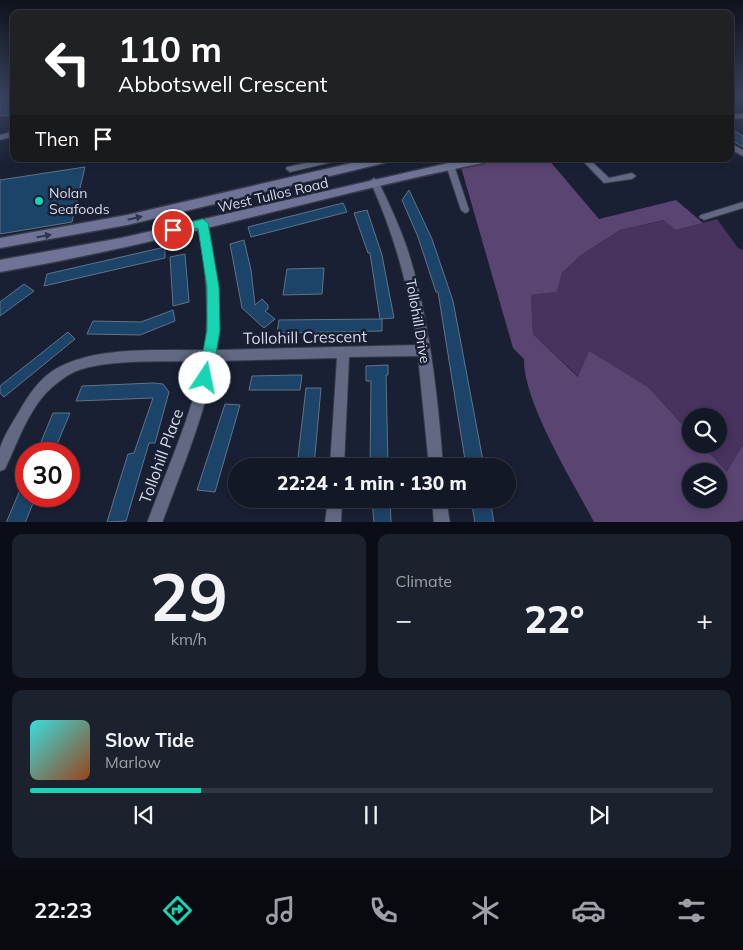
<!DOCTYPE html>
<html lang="en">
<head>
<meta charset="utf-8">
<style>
	body { margin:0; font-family:Mulish,sans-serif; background:#1c212e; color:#f1f3f6; height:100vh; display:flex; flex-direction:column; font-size:19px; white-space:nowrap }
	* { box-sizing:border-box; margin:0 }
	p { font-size:16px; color:#9da0a7 }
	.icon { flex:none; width:28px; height:28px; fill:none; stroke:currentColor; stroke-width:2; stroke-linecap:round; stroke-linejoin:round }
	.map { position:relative; height:522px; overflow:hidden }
	.details { display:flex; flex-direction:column; gap:12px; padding:12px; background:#0a0d15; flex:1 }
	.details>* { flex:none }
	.banner { position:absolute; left:10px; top:10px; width:724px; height:152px; border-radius:10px; box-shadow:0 2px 8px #0003,0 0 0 1px #323743; background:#202124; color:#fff; overflow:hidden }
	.tools { position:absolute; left:682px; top:408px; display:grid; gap:10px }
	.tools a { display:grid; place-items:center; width:45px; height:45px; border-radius:50%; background:#131826; box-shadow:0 2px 8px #0003,0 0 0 1px #323743; font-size:25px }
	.speed { position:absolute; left:15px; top:442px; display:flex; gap:10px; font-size:25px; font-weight:700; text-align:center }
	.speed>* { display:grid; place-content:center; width:65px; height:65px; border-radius:50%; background:#131826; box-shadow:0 2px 8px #0003,0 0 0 1px #323743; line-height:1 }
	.speed .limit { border:8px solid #d22; background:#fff; color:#111 }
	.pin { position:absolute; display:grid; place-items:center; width:42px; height:42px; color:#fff; margin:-21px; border:2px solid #fff; border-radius:50%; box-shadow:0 1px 5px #0007 }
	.me { position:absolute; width:55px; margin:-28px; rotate:11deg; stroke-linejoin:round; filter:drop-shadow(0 0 4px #0008) }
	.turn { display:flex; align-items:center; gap:18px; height:105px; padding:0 25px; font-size:22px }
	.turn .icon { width:65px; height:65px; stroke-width:2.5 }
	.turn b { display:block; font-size:35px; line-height:42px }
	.then { display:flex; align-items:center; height:48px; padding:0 25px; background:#0003; gap:10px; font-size:19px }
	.big { font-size:38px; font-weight:800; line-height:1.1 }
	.details .widget { flex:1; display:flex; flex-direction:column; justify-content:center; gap:8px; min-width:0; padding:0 18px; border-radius:10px; background:#1c212e }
	.details .dial { align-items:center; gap:0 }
	.dial b { font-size:65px; line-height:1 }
	.song { display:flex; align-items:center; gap:15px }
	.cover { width:60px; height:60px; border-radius:8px; background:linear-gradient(135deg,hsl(180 70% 55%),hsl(20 70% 35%)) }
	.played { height:5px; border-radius:2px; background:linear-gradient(90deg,#17d5b3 25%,#323743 25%) }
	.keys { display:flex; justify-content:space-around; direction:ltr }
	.heat { display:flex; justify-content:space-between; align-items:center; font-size:28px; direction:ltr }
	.details .tiles { flex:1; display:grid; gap:12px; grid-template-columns:1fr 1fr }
	.widget:last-child { grid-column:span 2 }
	.trip { position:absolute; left:228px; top:458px; width:288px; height:50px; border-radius:25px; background:#131826; box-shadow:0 2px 8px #0003,0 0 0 1px #323743; font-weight:800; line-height:50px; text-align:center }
	.menu { display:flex; height:80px; justify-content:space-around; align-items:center; background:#080a0f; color:#9da0a7 }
	.menu .icon { width:35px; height:35px }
	.menu .active { color:#17d5b3 }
	.menu b { font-size:22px; color:#f1f3f6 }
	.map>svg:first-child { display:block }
</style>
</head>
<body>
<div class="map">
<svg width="743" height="523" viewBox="0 0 743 523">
	<rect width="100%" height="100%" fill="#192033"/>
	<path fill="#48325e" d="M 717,219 L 738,248 L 743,250 L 743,445 L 728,473 L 701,444 L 719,444 L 719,416 L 691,416 L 691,434 L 648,387 L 589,352 L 579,377 L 533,334 L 531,295 L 557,292 L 562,273 L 581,255 L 620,230 L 665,220 L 675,230 Z"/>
	<path fill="#5a4472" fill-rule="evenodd" d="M 503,159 L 548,159 L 599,219 L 676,200 L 703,223 L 675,230 L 664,220 L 620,230 L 581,255 L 562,273 L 557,292 L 531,295 L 533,334 L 578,377 L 589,351 L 648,387 L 691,434 L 691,444 L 701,444 L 727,472 L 743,445 L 743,520 L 734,523 L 594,522 C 573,482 523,402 524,359 L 513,348 L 461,167 ZM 691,471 L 719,471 L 719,499 L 691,499 Z"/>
	<g fill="#1c4368" stroke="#607387">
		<path d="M 0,95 L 14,95 L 14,115 L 0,116 Z"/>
		<path d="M 730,128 L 743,136 L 743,147 L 730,139 Z"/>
		<path d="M 85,167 L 72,222 L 0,234 L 0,180 Z"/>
		<path d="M 409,190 L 432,239 L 453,301 L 484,466 L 466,466 L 438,292 L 436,292 L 418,237 L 402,200 Z"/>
		<path d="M 343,203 L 347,212 L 251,237 L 248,227 Z"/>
		<path d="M 367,210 L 382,255 L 394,318 L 380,319 L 370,253 L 368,253 L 354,213 Z"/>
		<path d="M 244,240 L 251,270 L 255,305 L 262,299 L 268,305 L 268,309 L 265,311 L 275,319 L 264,328 L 242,308 L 230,244 Z"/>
		<path d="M 165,247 L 165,258 L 44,286 L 47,274 Z"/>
		<path d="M 185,254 L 189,302 L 173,306 L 170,257 Z"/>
		<path d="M 324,268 L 322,294 L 283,295 L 287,269 Z"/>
		<path d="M 24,284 L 34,291 L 0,316 L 0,302 Z"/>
		<path d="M 173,310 L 175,321 L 140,335 L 87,334 L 93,321 L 141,322 Z"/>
		<path d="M 382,319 L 382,331 L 277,333 L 279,320 Z"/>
		<path d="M 68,332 L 75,339 L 4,397 L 0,393 L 0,386 Z"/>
		<path d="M 388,365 L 388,375 L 386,375 L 388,466 L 370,466 L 371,381 L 366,381 L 366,366 Z"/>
		<path d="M 295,375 L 302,375 L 300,390 L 249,390 L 252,376 Z"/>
		<path d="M 153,383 L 163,384 L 169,392 L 155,443 L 149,443 L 126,521 L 107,522 L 128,454 L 134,453 L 153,398 L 76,401 L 82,386 Z"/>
		<path d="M 306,388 L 321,388 L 314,466 L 297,466 Z"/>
		<path d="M 225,404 L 240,405 L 215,492 L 197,490 Z"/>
		<path d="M 53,413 L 70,413 L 53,454 L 36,454 Z"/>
		<path d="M 26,476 L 26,496 L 36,496 L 25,523 L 6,523 Z"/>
		<path d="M 372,499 L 390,499 L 391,523 L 374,523 Z"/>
		<path d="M 471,499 L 490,499 L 494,523 L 475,523 Z"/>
	</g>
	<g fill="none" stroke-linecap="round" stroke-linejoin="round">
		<g stroke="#373b4b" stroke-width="2">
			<g id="street">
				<path d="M 743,114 L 743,118 L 730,119 L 730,115 Z"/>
				<path d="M 14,131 L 14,136 L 0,140 L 0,135 Z"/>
				<path d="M 730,143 L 743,150 L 743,156 L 730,149 Z"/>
				<path d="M 324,159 L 338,159 L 337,161 L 290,172 L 286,169 L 287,167 Z"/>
				<path d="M 581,159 L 589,159 L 609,178 L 632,173 L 636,176 L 632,179 L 604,183 Z"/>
				<path d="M 450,162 L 454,165 L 469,210 L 468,212 L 465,213 L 461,210 L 446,165 Z"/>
				<path d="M 374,178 L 378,181 C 389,203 399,225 407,248 C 429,315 438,396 443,466 L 429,466 L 418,356 L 349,357 L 344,466 L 330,466 L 337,358 L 215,361 C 204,417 182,469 162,523 L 147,523 C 167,469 191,417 203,361 C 167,362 106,358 74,372 C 64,377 55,384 47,392 C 27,413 17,444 5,469 L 0,471 C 0,464 0,455 0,448 C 4,435 13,422 20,410 C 28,396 37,382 51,372 C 91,345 158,351 205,350 C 210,307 205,266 198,223 L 200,221 L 203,220 L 208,223 C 215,266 221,306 217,350 L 417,345 C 408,285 395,236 370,181 Z"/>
				<path d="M 743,202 L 743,208 L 704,220 L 699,217 L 701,215 Z"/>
				<path d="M 328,499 L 342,499 L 341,523 L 325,523 Z"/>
				<path d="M 432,499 L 446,499 L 450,523 L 434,523 Z"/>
			</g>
		</g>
		<g stroke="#373b4b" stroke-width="3">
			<g id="secondary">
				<path d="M 369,159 L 390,159 L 384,163 L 127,225 L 0,248 L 0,238 L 127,215 Z"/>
				<path d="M 466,159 L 489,159 L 483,163 C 321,196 163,244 0,272 L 0,260 L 121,238 Z"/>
			</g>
		</g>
		<use href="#street" fill="#616a82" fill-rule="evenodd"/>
		<use href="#secondary" fill="#6f7497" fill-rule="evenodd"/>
	</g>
	<defs><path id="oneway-solid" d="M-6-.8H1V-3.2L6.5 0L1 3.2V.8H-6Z" transform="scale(1.25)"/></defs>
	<g fill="#2e354c">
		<use href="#oneway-solid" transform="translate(135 218) rotate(-13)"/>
		<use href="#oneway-solid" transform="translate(44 236) rotate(-10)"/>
	</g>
	<linearGradient id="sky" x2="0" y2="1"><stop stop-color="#0e121c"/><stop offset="0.57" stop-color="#38425b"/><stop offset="1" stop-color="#38425b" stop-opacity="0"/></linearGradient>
	<rect width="743" height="168" fill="url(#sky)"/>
	<path fill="#17d5b3" stroke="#0f8a74" d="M 203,219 L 208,223 L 219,287 L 220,330 L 212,378 L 210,382 L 205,384 L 200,382 L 198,378 L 207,330 L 207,287 L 198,228 L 173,234 L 168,230 L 169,227 Z"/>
	<circle fill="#17d5b3" stroke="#192033" stroke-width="2" cx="39" cy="201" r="5"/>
	<g text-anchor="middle" stroke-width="5" stroke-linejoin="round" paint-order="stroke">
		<g font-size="14" fill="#d5dae8" stroke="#192033" text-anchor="start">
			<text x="49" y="198">Nolan<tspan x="49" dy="16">Seafoods</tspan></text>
		</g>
		<g font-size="14" fill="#d5dae8" stroke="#192033">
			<text transform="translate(273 195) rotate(-13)" y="5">West Tullos Road</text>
			<text transform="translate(418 321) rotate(80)" y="5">Tollohill Drive</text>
		</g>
		<g font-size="16" fill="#d5dae8" stroke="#192033">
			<text transform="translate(305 337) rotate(-1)" y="6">Tollohill Crescent</text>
			<text transform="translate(161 456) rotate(-70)" y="6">Tollohill Place</text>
		</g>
	</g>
</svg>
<div class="tools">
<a><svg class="icon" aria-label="search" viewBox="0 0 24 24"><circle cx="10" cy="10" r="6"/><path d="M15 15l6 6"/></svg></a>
<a><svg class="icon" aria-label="layers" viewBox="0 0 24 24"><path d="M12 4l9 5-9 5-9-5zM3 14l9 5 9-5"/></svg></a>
</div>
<div class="speed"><div class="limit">30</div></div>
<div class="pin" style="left:173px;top:230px;background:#d93025"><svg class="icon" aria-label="arrive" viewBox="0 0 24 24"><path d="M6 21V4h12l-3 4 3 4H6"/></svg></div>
<svg class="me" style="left:205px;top:378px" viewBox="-20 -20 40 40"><circle r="19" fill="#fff"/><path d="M0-13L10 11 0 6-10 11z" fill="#17d5b3"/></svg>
<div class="trip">22:24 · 1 min · 130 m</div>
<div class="banner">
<div class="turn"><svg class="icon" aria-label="left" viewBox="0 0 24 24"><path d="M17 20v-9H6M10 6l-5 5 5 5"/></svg><div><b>110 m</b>Abbotswell Crescent</div></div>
<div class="then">Then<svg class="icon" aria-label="arrive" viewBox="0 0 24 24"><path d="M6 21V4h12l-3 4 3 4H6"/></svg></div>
</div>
</div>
<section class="details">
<div class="tiles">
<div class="widget dial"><b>29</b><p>km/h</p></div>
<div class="widget"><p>Climate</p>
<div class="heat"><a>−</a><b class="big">22°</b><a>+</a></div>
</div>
<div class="widget">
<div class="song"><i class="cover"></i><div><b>Slow Tide</b><p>Marlow</p></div></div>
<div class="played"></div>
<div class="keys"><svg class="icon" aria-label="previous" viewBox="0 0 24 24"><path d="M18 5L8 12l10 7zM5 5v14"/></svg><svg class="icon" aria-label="pause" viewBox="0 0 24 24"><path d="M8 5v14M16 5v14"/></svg><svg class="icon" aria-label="next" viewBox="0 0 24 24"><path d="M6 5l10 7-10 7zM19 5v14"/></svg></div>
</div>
</div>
</section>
<nav class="menu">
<b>22:23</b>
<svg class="icon active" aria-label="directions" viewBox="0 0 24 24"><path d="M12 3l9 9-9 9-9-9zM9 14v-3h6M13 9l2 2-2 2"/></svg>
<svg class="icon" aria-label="music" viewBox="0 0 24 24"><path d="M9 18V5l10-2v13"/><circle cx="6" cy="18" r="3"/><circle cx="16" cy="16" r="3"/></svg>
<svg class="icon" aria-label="phone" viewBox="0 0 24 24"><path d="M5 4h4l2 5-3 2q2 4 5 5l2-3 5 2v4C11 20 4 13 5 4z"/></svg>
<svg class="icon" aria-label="climate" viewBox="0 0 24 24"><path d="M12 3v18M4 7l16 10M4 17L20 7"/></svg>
<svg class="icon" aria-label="car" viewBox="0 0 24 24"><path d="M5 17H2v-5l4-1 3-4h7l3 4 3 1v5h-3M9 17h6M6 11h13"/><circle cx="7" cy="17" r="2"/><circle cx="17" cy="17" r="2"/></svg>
<svg class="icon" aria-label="filters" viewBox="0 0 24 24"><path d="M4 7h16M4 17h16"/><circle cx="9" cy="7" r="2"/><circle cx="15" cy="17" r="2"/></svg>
</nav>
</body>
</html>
